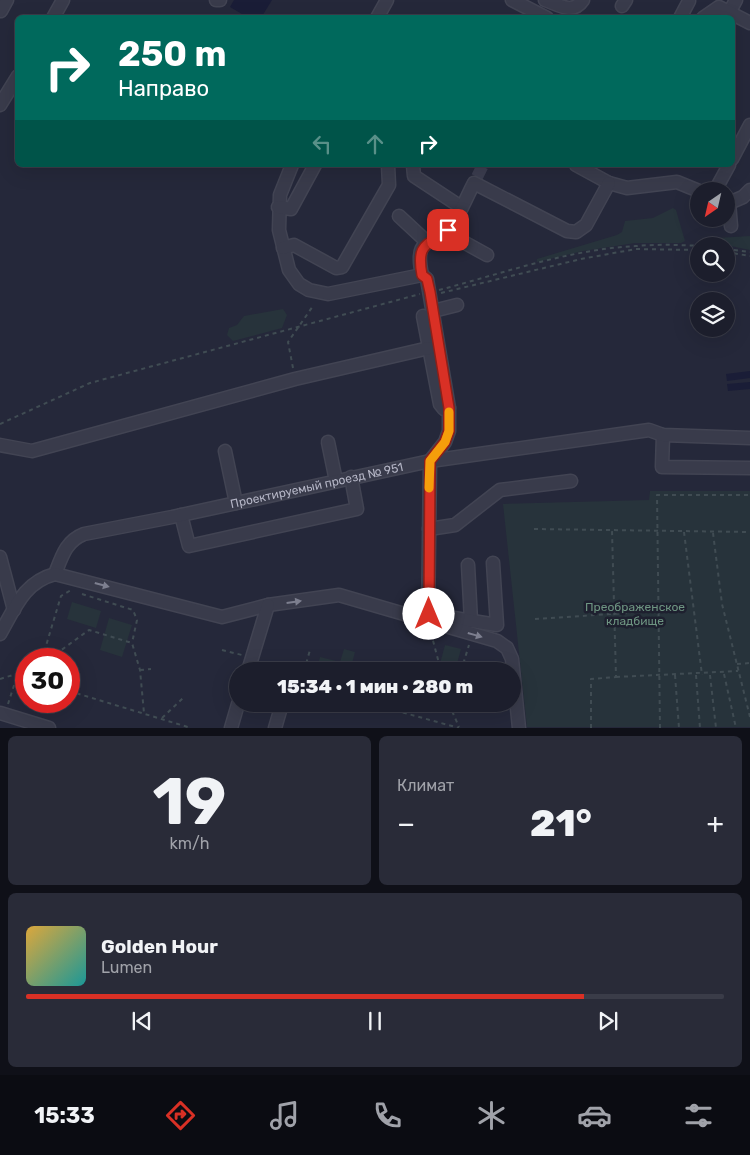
<!DOCTYPE html>
<html lang="ru">
<head>
<meta charset="utf-8">
<style>
	body { margin:0; font-family:Rubik,sans-serif; background:#292b38; color:#f1f3f6; height:100vh; display:flex; flex-direction:column; font-size:19px; white-space:nowrap }
	* { box-sizing:border-box; margin:0 }
	p { font-size:16px; color:#a0a2a9 }
	.icon { flex:none; width:28px; height:28px; fill:none; stroke:currentColor; stroke-width:2; stroke-linecap:round; stroke-linejoin:round }
	.map { position:relative; height:728px; overflow:hidden }
	.side { display:flex; flex-direction:column; gap:8px; padding:8px; background:#0f1018; flex:1 }
	.side>* { flex:none }
	.guide { position:absolute; left:15px; top:15px; width:720px; height:152px; border-radius:8px; box-shadow:0 5px 20px #0002,0 0 0 1px #3a3c48; background:#00695c; color:#fff; overflow:hidden }
	.needle { width:32px; rotate:214deg }
	.controls { position:absolute; left:690px; top:182px; display:grid; gap:10px }
	.controls a { display:grid; place-items:center; width:45px; height:45px; border-radius:50%; background:#1c1e2c; box-shadow:0 5px 20px #0002,0 0 0 1px #3a3c48; font-size:25px }
	.speed { position:absolute; left:15px; top:648px; display:flex; gap:10px; font-size:25px; font-weight:700; text-align:center }
	.speed>* { display:grid; place-content:center; width:65px; height:65px; border-radius:50%; background:#1c1e2c; box-shadow:0 5px 20px #0002,0 0 0 1px #3a3c48; line-height:1 }
	.speed .limit { border:8px solid #d22; background:#fff; color:#111 }
	.pin { position:absolute; display:grid; place-items:center; width:42px; height:42px; color:#fff; margin:-21px; border-radius:10px; box-shadow:0 2px 8px #0006 }
	.me { position:absolute; width:55px; margin:-28px; rotate:0deg; stroke-linejoin:round; filter:drop-shadow(0 0 4px #0008) }
	.turn { display:flex; align-items:center; gap:18px; height:105px; padding:0 20px; font-size:22px }
	.turn .icon { width:65px; height:65px; stroke-width:2.5 }
	.turn b { display:block; font-size:35px; line-height:42px }
	.lanes { display:flex; align-items:center; height:48px; padding:0 20px; background:#0003; justify-content:center; gap:25px; direction:ltr }
	.lanes .off { opacity:.35 }
	.big { font-size:38px; font-weight:800; line-height:1.1 }
	.side .widget { flex:1; display:flex; flex-direction:column; justify-content:center; gap:8px; min-width:0; padding:0 18px; border-radius:8px; background:#292b38 }
	.side .dial { align-items:center; gap:0 }
	.dial b { font-size:65px; line-height:1 }
	.song { display:flex; align-items:center; gap:15px }
	.cover { width:60px; height:60px; border-radius:8px; background:linear-gradient(135deg,hsl(40 70% 55%),hsl(180 70% 35%)) }
	.played { height:5px; border-radius:2px; background:linear-gradient(90deg,#d93025 80%,#3a3c48 80%) }
	.keys { display:flex; justify-content:space-around; direction:ltr }
	.heat { display:flex; justify-content:space-between; align-items:center; font-size:28px; direction:ltr }
	.side .tiles { flex:1; display:grid; gap:8px; grid-template-columns:1fr 1fr }
	.widget:last-child { grid-column:span 2 }
	.trip { position:absolute; left:229px; top:662px; width:292px; height:50px; border-radius:25px; background:#1c1e2c; box-shadow:0 5px 20px #0002,0 0 0 1px #3a3c48; font-weight:800; line-height:50px; text-align:center }
	.tabs { display:flex; height:80px; justify-content:space-around; align-items:center; background:#0b0c12; color:#a0a2a9 }
	.tabs .icon { width:35px; height:35px }
	.tabs .active { color:#d93025 }
	.tabs b { font-size:22px; color:#f1f3f6 }
	.map>svg:first-child { display:block }
</style>
</head>
<body>
<div class="map">
<svg width="750" height="728" viewBox="0 0 750 728">
	<rect width="100%" height="100%" fill="#25283a"/>
	<g fill="#27333b">
		<path d="M 673,208 L 676,210 L 685,241 L 681,243 L 635,243 L 583,251 L 537,262 L 537,259 L 617,235 L 622,232 L 625,221 L 653,218 Z"/>
		<path d="M 750,236 L 750,250 L 716,243 L 717,238 Z"/>
		<path d="M 283,309 L 287,315 L 282,328 L 233,341 L 227,335 L 229,328 L 237,325 L 244,316 Z"/>
		<path d="M 650,491 L 750,491 L 750,727 L 527,727 L 503,504 L 649,500 Z"/>
		<path d="M 72,602 L 101,611 L 96,628 L 67,619 Z"/>
		<path d="M 109,618 L 132,625 L 122,657 L 100,650 Z"/>
		<path d="M 445,645 L 461,649 L 455,671 L 438,671 Z"/>
		<path d="M 344,649 L 355,652 L 350,671 L 316,671 L 320,657 L 340,662 Z"/>
	</g>
	<g fill="#1a1d37">
		<path d="M 234,0 L 272,0 L 261,18 L 247,17 L 230,7 Z"/>
		<path d="M 750,371 L 750,378 L 727,381 L 726,374 Z"/>
		<path d="M 750,382 L 750,389 L 728,391 L 727,384 Z"/>
	</g>
	<g fill="none" stroke-linecap="round" stroke-linejoin="round">
		<path stroke="#3b3d4f" stroke-width="12" stroke-dasharray="12 6" stroke-linecap="butt" d="M 477,177 L 483,165"/>
		<g stroke="#424453" stroke-width="15">
			<g id="minor">
				<path d="M 216,0 L 220,0"/>
				<path d="M 512,0 L 547,18"/>
				<path d="M 545,0 C 559,5 573,15 583,0"/>
				<path d="M 622,6 L 626,0"/>
				<path d="M 1,11 L 7,0"/>
				<path d="M 729,13 L 736,0"/>
				<path d="M 53,18 L 63,0"/>
				<path d="M 377,18 L 387,0"/>
				<path d="M 680,18 L 689,1"/>
				<path d="M 703,18 L 719,7 L 750,23"/>
				<path d="M 0,105 L 18,76"/>
				<path d="M 732,159 L 750,125"/>
				<path d="M 292,165 L 280,195 L 279,230 L 289,270 L 299,284 L 309,290 L 328,294 L 422,275 L 427,279 L 449,408 L 449,431 L 445,442 L 430,461 L 428,621"/>
				<path d="M 413,165 L 414,176 L 461,207"/>
				<path d="M 576,165 L 609,183 L 627,188 L 677,182 L 699,191"/>
				<path d="M 710,191 L 717,187 L 729,165"/>
				<path d="M 278,207 L 291,209 L 315,165"/>
				<path d="M 399,216 L 427,242"/>
				<path d="M 731,226 L 729,203 L 743,197 L 750,190"/>
				<path d="M 448,230 L 458,239 L 487,255"/>
				<path d="M 283,248 L 294,245 L 336,268 L 342,267 L 389,185 L 388,165"/>
				<path d="M 422,275 C 413,233 434,248 450,228 C 460,215 466,198 474,183 L 567,231 L 576,232 L 586,225 L 609,183"/>
				<path d="M 433,311 L 457,305"/>
				<path d="M 423,316 L 440,404 L 444,409 L 449,408"/>
				<path d="M 663,435 L 662,467 L 750,468"/>
				<path d="M 328,442 L 336,481"/>
				<path d="M 0,445 L 32,451 L 295,379 L 429,348"/>
				<path d="M 225,451 L 236,503"/>
				<path d="M 181,515 L 189,546 L 357,509 L 351,477"/>
				<path d="M 429,529 L 455,525 L 500,490 L 571,481"/>
				<path d="M 0,557 L 14,610"/>
				<path d="M 468,565 L 471,621"/>
				<path id="s1" d="M 55,574 C 62,556 66,541 84,534 L 172,517 L 430,461 L 649,430 L 663,435 L 750,438"/>
				<path d="M 429,614 L 497,625 L 493,563"/>
				<path d="M 0,634 C 15,608 24,582 55,574 L 222,617 L 268,605 L 339,595 L 497,641 L 507,648 L 512,659 L 519,728"/>
				<path d="M 248,671 L 268,605"/>
				<path d="M 0,713 L 49,728"/>
				<path d="M 231,728 L 238,704"/>
				<path d="M 275,728 L 282,704"/>
			</g>
		</g>
		<g stroke="#404c53" stroke-width="2" stroke-dasharray="4 4" stroke-linecap="butt">
			<path d="M 726,249 L 750,252"/>
			<path d="M 726,252 L 750,256"/>
			<path d="M 439,290 C 504,273 570,249 637,246 C 659,244 681,245 703,246"/>
			<path d="M 441,293 L 581,259 L 636,249 L 699,250"/>
			<path d="M 293,368 L 288,342 L 313,306"/>
			<path d="M 0,424 L 90,383 L 420,294"/>
			<path d="M 534,529 L 750,532"/>
			<path d="M 684,532 L 702,675"/>
			<path d="M 713,533 L 722,604 L 750,717"/>
			<path d="M 82,594 L 133,610 L 137,620 L 132,643"/>
			<path d="M 535,619 L 658,611"/>
			<path d="M 431,633 L 441,671"/>
			<path d="M 222,650 L 242,655"/>
			<path d="M 42,659 L 61,596 L 71,590"/>
			<path d="M 49,659 L 89,630 L 132,643 L 140,670 L 144,713"/>
			<path d="M 737,664 L 750,663"/>
			<path d="M 140,670 L 151,669"/>
			<path d="M 304,671 L 310,650"/>
			<path d="M 461,671 L 469,645"/>
			<path d="M 724,674 L 736,728"/>
			<path d="M 675,675 L 679,728"/>
			<path d="M 696,675 L 700,728"/>
			<path d="M 710,675 L 716,728"/>
			<path d="M 616,677 L 738,671"/>
			<path d="M 0,679 L 26,671"/>
			<path d="M 69,691 L 191,728"/>
			<path d="M 8,704 L 17,676 L 26,678"/>
			<path d="M 372,704 L 459,728"/>
			<path d="M 449,704 L 459,727"/>
			<path d="M 405,713 L 408,704"/>
			<path d="M 162,718 L 184,697"/>
			<path d="M 591,728 L 591,679 L 616,677 L 612,531"/>
			<path d="M 660,728 L 657,495 L 750,495"/>
		</g>
		<use href="#minor" stroke="#393b4b" stroke-width="12"/>
	</g>
	<defs><path id="oneway-solid" d="M-6-.8H1V-3.2L6.5 0L1 3.2V.8H-6Z" transform="scale(1.25)"/></defs>
	<g fill="#7d7f8f">
		<use href="#oneway-solid" transform="translate(102 585) rotate(15)"/>
		<use href="#oneway-solid" transform="translate(294 602) rotate(-8)"/>
		<use href="#oneway-solid" transform="translate(475 635) rotate(16)"/>
	</g>
	<g fill="none" stroke-linecap="round" stroke-linejoin="round">
		<g stroke="#8d1f18" stroke-width="12">
			<path id="route" d="M 429,614 L 430,461 L 445,442 L 449,431 L 449,408 L 430,292 L 427,279 L 422,275 C 416,243 427,246 448,230"/>
		</g>
		<use href="#route" stroke="#d93025" stroke-width="9"/>
		<path stroke="#f59e0b" stroke-width="9" d="M 429,488 L 430,461 L 445,442 L 449,431 L 449,412"/>
	</g>
	<g text-anchor="middle" stroke-width="5" stroke-linejoin="round" paint-order="stroke">
		<g font-size="12" fill="#b5b6c6" stroke="#1e202f">
			<text dy="4" stroke="none"><textPath href="#s1" startOffset="289">Проектируемый проезд № 951</textPath></text>
		</g>
		<g font-size="12" fill="#6e9582" stroke="#1e202f">
			<text x="635" y="611">Преображенское<tspan x="635" dy="14">кладбище</tspan></text>
		</g>
	</g>
</svg>
<div class="controls">
<a><svg class="needle" viewBox="-14 -14 28 28"><path d="M0-13l5 13h-10z" fill="#e53935"/><path d="M0 13l5-13h-10z" fill="#a0a2a9"/></svg></a>
<a><svg class="icon" aria-label="search" viewBox="0 0 24 24"><circle cx="10" cy="10" r="6"/><path d="M15 15l6 6"/></svg></a>
<a><svg class="icon" aria-label="layers" viewBox="0 0 24 24"><path d="M12 4l9 5-9 5-9-5zM3 14l9 5 9-5"/></svg></a>
</div>
<div class="speed"><div class="limit">30</div></div>
<div class="pin" style="left:448px;top:230px;background:#d93025"><svg class="icon" aria-label="arrive" viewBox="0 0 24 24"><path d="M6 21V4h12l-3 4 3 4H6"/></svg></div>
<svg class="me" style="left:429px;top:614px" viewBox="-20 -20 40 40"><circle r="19" fill="#fff"/><path d="M0-13L10 11 0 6-10 11z" fill="#d93025"/></svg>
<div class="trip">15:34 · 1 мин · 280 m</div>
<div class="guide">
<div class="turn"><svg class="icon" aria-label="right" viewBox="0 0 24 24"><path d="M7 20v-9h11M14 6l5 5-5 5"/></svg><div><b>250 m</b>Направо</div></div>
<div class="lanes"><svg class="icon off" aria-label="left" viewBox="0 0 24 24"><path d="M17 20v-9H6M10 6l-5 5 5 5"/></svg><svg class="icon off" aria-label="ahead" viewBox="0 0 24 24"><path d="M12 20V5M6 11l6-6 6 6"/></svg><svg class="icon" aria-label="right" viewBox="0 0 24 24"><path d="M7 20v-9h11M14 6l5 5-5 5"/></svg></div>
</div>
</div>
<section class="side">
<div class="tiles">
<div class="widget dial"><b>19</b><p>km/h</p></div>
<div class="widget"><p>Климат</p>
<div class="heat"><a>−</a><b class="big">21°</b><a>+</a></div>
</div>
<div class="widget">
<div class="song"><i class="cover"></i><div><b>Golden Hour</b><p>Lumen</p></div></div>
<div class="played"></div>
<div class="keys"><svg class="icon" aria-label="previous" viewBox="0 0 24 24"><path d="M18 5L8 12l10 7zM5 5v14"/></svg><svg class="icon" aria-label="pause" viewBox="0 0 24 24"><path d="M8 5v14M16 5v14"/></svg><svg class="icon" aria-label="next" viewBox="0 0 24 24"><path d="M6 5l10 7-10 7zM19 5v14"/></svg></div>
</div>
</div>
</section>
<nav class="tabs">
<b>15:33</b>
<svg class="icon active" aria-label="directions" viewBox="0 0 24 24"><path d="M12 3l9 9-9 9-9-9zM9 14v-3h6M13 9l2 2-2 2"/></svg>
<svg class="icon" aria-label="music" viewBox="0 0 24 24"><path d="M9 18V5l10-2v13"/><circle cx="6" cy="18" r="3"/><circle cx="16" cy="16" r="3"/></svg>
<svg class="icon" aria-label="phone" viewBox="0 0 24 24"><path d="M5 4h4l2 5-3 2q2 4 5 5l2-3 5 2v4C11 20 4 13 5 4z"/></svg>
<svg class="icon" aria-label="climate" viewBox="0 0 24 24"><path d="M12 3v18M4 7l16 10M4 17L20 7"/></svg>
<svg class="icon" aria-label="car" viewBox="0 0 24 24"><path d="M5 17H2v-5l4-1 3-4h7l3 4 3 1v5h-3M9 17h6M6 11h13"/><circle cx="7" cy="17" r="2"/><circle cx="17" cy="17" r="2"/></svg>
<svg class="icon" aria-label="filters" viewBox="0 0 24 24"><path d="M4 7h16M4 17h16"/><circle cx="9" cy="7" r="2"/><circle cx="15" cy="17" r="2"/></svg>
</nav>
</body>
</html>
